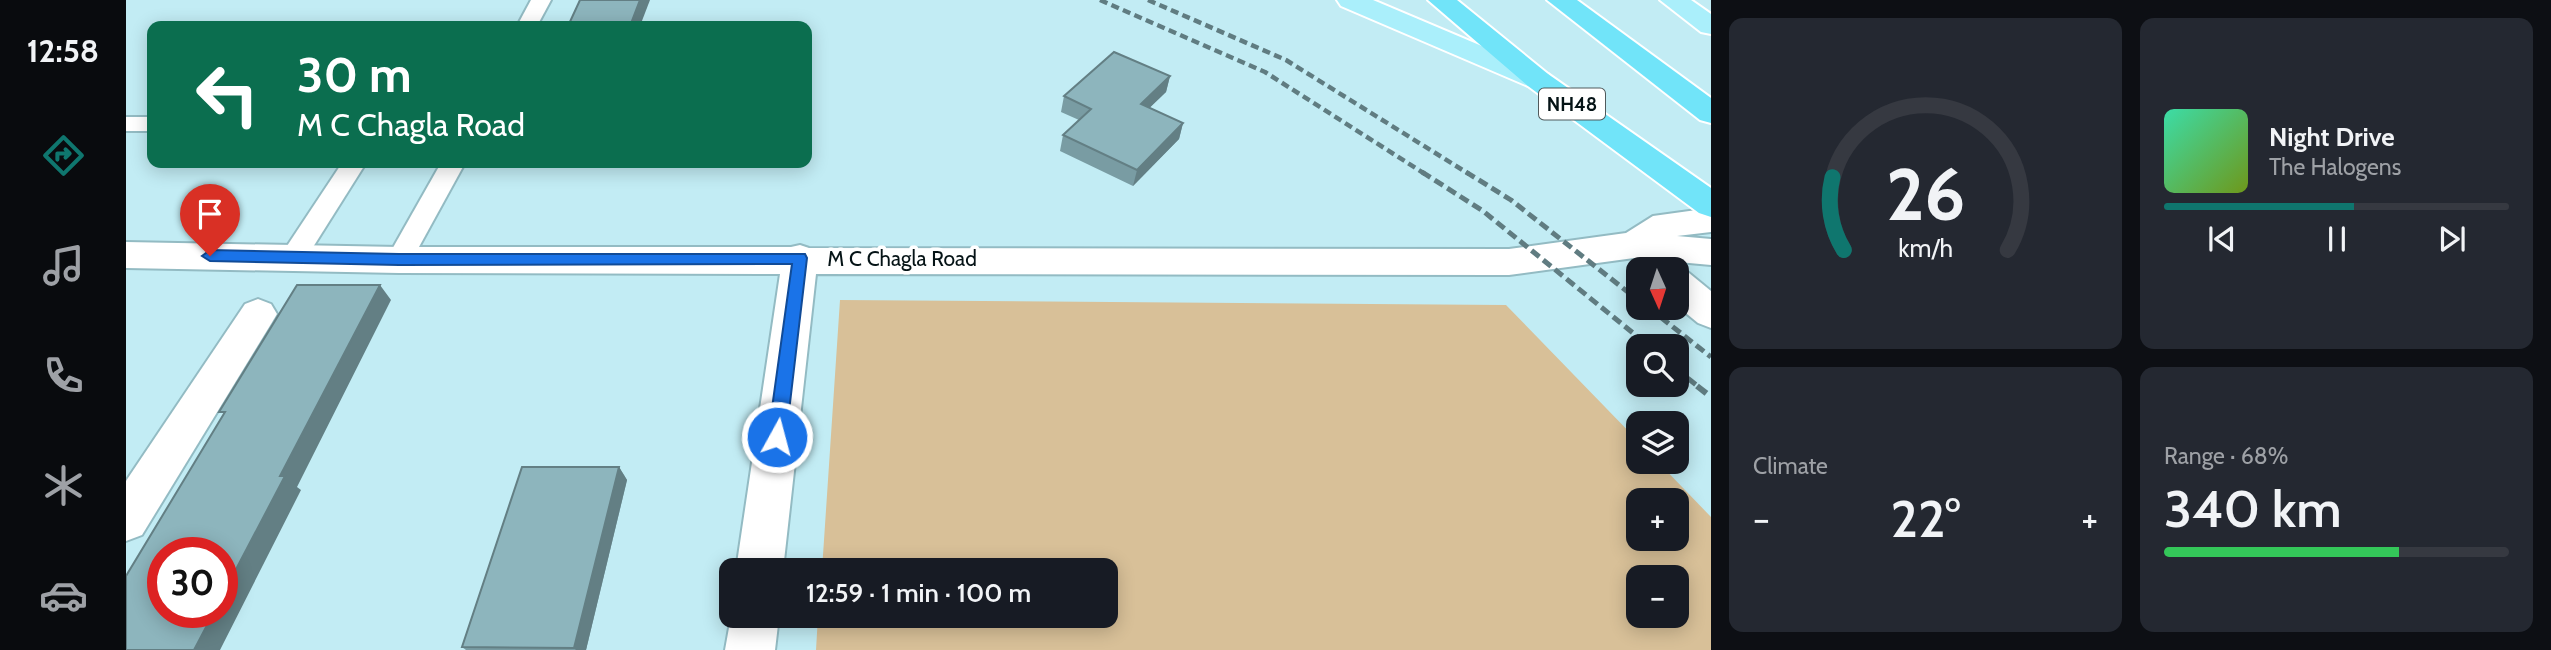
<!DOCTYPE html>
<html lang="en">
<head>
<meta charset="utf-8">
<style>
	body { margin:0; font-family:Cabin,sans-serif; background:#242831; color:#f1f3f6; height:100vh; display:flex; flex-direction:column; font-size:26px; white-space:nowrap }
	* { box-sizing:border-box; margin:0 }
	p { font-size:23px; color:#9ea1a6 }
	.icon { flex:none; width:38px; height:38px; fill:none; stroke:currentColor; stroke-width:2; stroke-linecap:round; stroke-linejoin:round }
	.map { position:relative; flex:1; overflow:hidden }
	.side { display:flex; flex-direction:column; gap:18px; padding:18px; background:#0d0f14; width:840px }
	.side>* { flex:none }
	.banner { position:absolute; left:21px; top:21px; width:665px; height:147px; border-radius:14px; box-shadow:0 4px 18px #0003; background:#0b6e4f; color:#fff; overflow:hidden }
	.needle { width:46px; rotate:177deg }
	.tools { position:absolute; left:1500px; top:257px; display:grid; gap:14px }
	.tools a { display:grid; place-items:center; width:63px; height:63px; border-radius:14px; background:#171b24; box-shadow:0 4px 18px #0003; font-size:35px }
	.speed { position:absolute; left:21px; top:537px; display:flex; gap:14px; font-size:35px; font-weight:700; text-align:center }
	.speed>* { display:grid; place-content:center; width:91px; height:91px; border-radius:50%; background:#171b24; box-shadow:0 4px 18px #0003; line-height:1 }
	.speed .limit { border:10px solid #d22; background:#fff; color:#111 }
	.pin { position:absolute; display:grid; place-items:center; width:60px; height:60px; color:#fff; margin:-72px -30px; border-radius:50% 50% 50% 0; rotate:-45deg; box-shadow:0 0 7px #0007 }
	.pin .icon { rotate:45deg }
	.me { position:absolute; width:77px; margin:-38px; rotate:7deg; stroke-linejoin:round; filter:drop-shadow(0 0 5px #0008) }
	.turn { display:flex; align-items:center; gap:24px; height:147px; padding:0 35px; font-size:32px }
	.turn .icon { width:91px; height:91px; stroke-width:2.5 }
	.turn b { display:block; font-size:49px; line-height:60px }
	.big { font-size:52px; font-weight:600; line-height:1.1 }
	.side .card { flex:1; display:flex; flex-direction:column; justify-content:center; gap:10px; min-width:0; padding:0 24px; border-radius:14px; background:#242831 }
	.side .dial { align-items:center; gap:0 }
	.dial svg { height:182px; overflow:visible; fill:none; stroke:#363941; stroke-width:7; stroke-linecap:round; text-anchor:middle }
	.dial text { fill:#f1f3f6; stroke:none }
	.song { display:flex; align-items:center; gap:21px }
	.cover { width:84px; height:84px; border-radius:10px; background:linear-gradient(135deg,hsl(160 70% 55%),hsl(80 70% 35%)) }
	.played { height:7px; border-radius:4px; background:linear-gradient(90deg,#0f766e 55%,#363941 55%) }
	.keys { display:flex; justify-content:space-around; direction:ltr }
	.heat { display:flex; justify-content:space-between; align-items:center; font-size:38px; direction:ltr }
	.charge { height:10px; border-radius:5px; background:linear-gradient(90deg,#34c759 68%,#363941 0) }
	.side .tiles { flex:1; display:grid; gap:18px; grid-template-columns:repeat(2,1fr) }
	.trip { position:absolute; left:593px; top:558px; width:399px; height:70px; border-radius:14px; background:#171b24; box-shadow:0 4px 18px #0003; font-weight:600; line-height:70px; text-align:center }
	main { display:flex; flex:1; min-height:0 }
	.menu { display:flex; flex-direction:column; width:126px; justify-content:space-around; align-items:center; background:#090b0e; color:#9ea1a6 }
	.menu .icon { width:49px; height:49px }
	.menu .active { color:#0f766e }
	.menu b { font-size:32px; color:#f1f3f6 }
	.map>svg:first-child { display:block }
</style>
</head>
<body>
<main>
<nav class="menu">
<b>12:58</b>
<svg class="icon active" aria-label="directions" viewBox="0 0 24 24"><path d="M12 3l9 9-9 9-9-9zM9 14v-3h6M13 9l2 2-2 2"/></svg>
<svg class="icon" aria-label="music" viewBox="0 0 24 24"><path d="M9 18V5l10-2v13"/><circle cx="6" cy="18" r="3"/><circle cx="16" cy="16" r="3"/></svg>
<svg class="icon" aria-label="phone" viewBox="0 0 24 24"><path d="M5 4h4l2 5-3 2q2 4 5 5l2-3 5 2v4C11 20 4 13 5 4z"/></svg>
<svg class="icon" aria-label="climate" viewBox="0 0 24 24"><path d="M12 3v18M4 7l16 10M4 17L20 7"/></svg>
<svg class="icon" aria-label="car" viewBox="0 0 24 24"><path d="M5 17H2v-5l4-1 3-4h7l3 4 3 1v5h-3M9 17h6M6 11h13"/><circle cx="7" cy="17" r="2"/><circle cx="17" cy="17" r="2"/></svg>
</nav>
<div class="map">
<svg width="1585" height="650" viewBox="0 0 1585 650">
	<rect width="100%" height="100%" fill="#c2ecf4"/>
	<path fill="#d8c098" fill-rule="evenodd" d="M 714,300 L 1380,305 L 1512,441 L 1512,462 L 1532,462 L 1585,517 L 1585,650 L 690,650 L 692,616 L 980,616 L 980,570 L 696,570 ZM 1512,500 L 1550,500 L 1550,539 L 1512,539 ZM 1512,578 L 1550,578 L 1550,616 L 1512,616 Z"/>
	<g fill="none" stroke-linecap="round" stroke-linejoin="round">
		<g stroke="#93bbc3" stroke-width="4">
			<g id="lane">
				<path d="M 405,0 L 425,0 L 411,26 L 391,26 Z"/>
				<rect x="0" y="117" width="26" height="14"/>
				<path d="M 216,163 L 240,163 L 177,263 L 168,266 L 159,263 L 155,256 L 159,249 Z"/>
				<path d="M 315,163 L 339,163 L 282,267 L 273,270 L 264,267 L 260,260 Z"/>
			</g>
		</g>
		<g stroke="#93bbc3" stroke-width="4">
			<g id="street">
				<path d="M 1585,208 L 1585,232 L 1551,236 L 1585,239 L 1585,265 L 1508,258 L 1383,275 L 690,274 L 657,570 L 610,570 L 654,274 L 273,273 L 0,268 L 0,242 L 273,247 L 665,247 L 674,245 L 683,248 L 1383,249 L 1500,233 L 1527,216 Z"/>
				<path d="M 1550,269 L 1563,273 L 1585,291 L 1585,328 L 1572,323 L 1550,305 Z"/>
				<path d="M 132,299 L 145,304 L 151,314 L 145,324 L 16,535 L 0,541 L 0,481 L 119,304 Z"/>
				<path d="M 606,611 L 606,616 L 653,616 L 649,650 L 599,650 Z"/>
			</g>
		</g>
		<g stroke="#fff" stroke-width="4">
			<g id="primary">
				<path d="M 1211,0 L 1247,0 L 1422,74 L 1427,80 L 1422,86 L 1412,89 L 1402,86 L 1215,6 Z"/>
				<path d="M 1534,0 L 1565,0 L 1585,14 L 1585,34 L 1575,32 Z"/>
			</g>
		</g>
		<g stroke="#fff" stroke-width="4">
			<g id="highway">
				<path d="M 1302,0 L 1331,0 L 1422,74 L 1585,188 L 1585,217 L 1573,213 L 1402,86 Z"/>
				<path d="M 1421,0 L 1451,0 L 1585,98 L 1585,123 L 1574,120 Z"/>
			</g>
		</g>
		<use href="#lane" fill="#fff" fill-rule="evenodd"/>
		<use href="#street" fill="#fff" fill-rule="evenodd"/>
		<use href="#primary" fill="#aaeffb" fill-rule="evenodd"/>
		<use href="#highway" fill="#71e4f9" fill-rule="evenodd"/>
		<g stroke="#607c81" stroke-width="4.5" stroke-dasharray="8 4.5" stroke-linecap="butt">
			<path d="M 974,0 L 1139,72 L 1299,174"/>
			<path d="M 1022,0 L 1160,60 L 1343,174"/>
		</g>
		<g stroke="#607c81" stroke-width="5" stroke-dasharray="10 5" stroke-linecap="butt">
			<path d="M 1296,172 L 1357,211 L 1523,346"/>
			<path d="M 1340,172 L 1385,200 L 1512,300"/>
			<path d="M 1523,308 L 1585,357"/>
			<path d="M 1550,369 L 1573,387"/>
		</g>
		<path stroke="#607c81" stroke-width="6" stroke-dasharray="12 6" stroke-linecap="butt" d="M 1571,386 L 1585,397"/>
	</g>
	<g fill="#799ca3">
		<path d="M 1044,76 L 1040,92 L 1023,108 L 1057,123 L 1053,139 L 1007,186 L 934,151 L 937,135 L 953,120 L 935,112 L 938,96 Z"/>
		<path d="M 493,467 L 501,480 L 460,650 L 340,650 L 336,647 Z"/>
	</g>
	<g fill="#637f84">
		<path d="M 514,0 L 524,0 L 514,26 L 504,26 Z"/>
		<path d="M 1044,76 L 1040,92 L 1011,120 L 1015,104 Z"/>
		<path d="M 1057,123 L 1053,139 L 1007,186 L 1011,170 Z"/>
		<path d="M 254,285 L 265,300 L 171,487 L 175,490 L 94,650 L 68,650 L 88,612 L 96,612 L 96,596 L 154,476 Z"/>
		<path d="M 493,467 L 501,480 L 460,650 L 450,650 L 448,648 Z"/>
	</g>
	<g fill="#8db5bd" stroke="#637f84" stroke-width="2">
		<path d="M 454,0 L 514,0 L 504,26 L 442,26 Z"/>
		<path d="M 988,52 L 1044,76 L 1015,104 L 1057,123 L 1011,170 L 937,135 L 965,109 L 938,96 Z"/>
		<path d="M 171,285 L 254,285 L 154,476 L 159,476 L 96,596 L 96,553 L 37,553 L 37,612 L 88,612 L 68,650 L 0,650 L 0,576 L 99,412 L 93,412 Z"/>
		<path d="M 396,467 L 493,467 L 448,648 L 336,647 Z"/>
	</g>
	<path fill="#1a73e8" stroke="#114b97" stroke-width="2" d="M 84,250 L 273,254 L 679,254 L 681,258 L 660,437 L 651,444 L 642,437 L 666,264 L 273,265 L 84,261 L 76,256 Z"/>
	<g text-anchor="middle" stroke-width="7" stroke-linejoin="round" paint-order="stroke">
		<rect fill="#fff" stroke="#505a5c" stroke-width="2" x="1413" y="88.5" width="66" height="31" rx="5"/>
		<g font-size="19" font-weight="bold" fill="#051316">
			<text x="1446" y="111">NH48</text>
		</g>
		<g font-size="21" fill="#051316" stroke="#fff">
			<text x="776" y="266">M C Chagla Road</text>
		</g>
	</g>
</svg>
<div class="tools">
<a><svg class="needle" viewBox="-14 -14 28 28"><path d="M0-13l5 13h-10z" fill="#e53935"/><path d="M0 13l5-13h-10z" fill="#9ea1a6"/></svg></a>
<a><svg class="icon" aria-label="search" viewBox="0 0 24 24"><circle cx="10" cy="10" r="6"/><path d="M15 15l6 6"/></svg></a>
<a><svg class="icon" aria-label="layers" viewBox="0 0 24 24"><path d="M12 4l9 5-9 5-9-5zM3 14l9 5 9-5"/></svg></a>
<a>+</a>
<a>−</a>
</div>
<div class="speed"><div class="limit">30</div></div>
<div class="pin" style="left:84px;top:256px;background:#d93025"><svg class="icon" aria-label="arrive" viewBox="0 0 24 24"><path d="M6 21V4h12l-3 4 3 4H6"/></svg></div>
<svg class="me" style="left:651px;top:437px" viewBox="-20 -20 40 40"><circle r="17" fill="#1a73e8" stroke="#fff" stroke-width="3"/><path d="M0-11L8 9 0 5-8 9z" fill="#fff"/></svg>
<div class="trip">12:59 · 1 min · 100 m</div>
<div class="banner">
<div class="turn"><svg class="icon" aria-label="left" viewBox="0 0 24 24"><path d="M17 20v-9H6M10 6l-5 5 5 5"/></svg><div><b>30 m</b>M C Chagla Road</div></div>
</div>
</div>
<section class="side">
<div class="tiles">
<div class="card dial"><svg viewBox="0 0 100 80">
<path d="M14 69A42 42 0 1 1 86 69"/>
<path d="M14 69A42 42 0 0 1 9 37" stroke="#0f766e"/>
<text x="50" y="56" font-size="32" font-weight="700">26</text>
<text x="50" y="72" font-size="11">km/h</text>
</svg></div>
<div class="card">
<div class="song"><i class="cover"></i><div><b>Night Drive</b><p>The Halogens</p></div></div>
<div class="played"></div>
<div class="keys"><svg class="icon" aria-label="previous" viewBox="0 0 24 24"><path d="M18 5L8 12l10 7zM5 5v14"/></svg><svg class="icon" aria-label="pause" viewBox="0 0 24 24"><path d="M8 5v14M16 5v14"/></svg><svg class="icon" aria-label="next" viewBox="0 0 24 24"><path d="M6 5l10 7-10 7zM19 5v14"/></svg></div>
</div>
<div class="card"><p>Climate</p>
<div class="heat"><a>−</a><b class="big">22°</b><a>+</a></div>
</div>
<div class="card"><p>Range · 68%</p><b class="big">340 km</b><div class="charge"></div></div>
</div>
</section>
</main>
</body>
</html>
